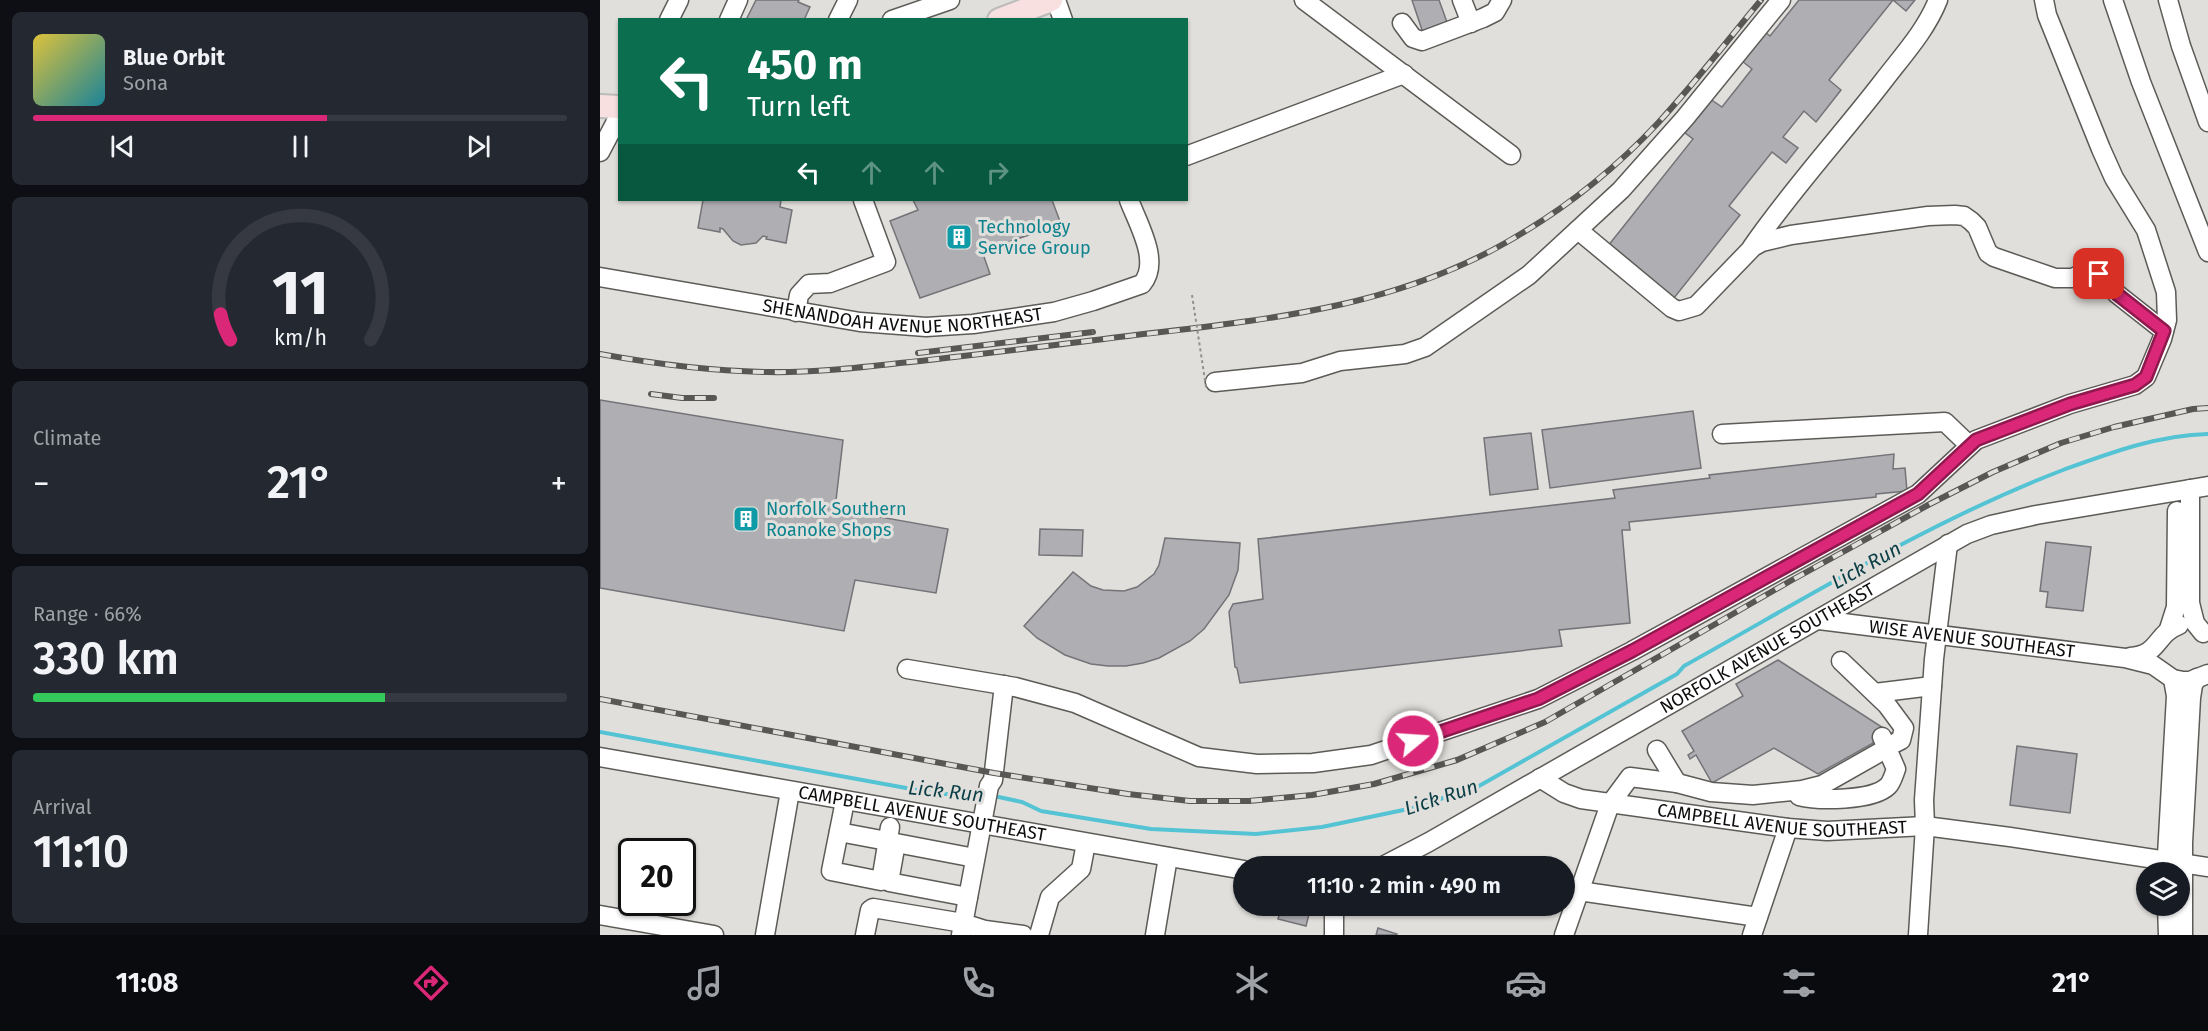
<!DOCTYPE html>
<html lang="en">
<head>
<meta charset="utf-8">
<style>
	body { margin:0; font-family:"Fira Sans",sans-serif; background:#242831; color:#f1f3f6; height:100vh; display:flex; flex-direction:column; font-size:22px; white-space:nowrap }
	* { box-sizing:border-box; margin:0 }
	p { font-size:20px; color:#9ea1a6 }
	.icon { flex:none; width:33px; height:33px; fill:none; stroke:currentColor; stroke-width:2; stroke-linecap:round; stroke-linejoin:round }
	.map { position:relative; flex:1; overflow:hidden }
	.panel { display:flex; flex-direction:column; gap:12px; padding:12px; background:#0d0f14; width:600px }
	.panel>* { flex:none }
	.top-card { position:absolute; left:18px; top:18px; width:570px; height:183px; border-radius:0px; box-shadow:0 2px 4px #0004; background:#0b6e4f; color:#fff; overflow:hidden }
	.controls { position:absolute; left:1536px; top:862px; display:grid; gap:12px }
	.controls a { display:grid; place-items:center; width:54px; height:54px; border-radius:50%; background:#171b24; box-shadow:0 2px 4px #0004; font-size:30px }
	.speed { position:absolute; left:18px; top:838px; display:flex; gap:12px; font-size:30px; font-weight:700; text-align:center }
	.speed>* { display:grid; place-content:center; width:78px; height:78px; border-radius:50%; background:#171b24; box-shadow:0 2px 4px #0004; line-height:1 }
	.speed .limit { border:3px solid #111; border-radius:9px; background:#fff; color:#111 }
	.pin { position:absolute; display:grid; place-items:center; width:51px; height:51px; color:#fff; margin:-26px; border-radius:12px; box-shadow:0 3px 9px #0006 }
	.me { position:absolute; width:66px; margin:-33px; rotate:72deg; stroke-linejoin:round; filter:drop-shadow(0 0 4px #0008) }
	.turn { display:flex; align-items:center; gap:21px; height:126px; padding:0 30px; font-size:27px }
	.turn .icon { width:78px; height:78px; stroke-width:2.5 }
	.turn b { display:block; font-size:42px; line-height:51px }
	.lanes { display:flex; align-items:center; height:57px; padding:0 30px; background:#0003; justify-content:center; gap:30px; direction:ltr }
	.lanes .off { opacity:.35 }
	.big { font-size:45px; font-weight:600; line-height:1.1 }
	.panel .card { flex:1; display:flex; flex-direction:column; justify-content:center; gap:9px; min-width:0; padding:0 21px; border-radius:9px; background:#242831 }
	.panel .dial { align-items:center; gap:0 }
	.dial svg { height:156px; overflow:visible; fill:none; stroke:#363941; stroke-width:7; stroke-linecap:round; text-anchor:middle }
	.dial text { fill:#f1f3f6; stroke:none }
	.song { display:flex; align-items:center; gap:18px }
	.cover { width:72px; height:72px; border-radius:9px; background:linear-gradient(135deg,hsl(50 70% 55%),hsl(190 70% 35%)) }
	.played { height:6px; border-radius:3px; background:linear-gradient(90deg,#db2777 55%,#363941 55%) }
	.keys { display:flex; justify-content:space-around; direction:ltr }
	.heat { display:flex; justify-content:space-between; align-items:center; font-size:33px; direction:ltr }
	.charge { height:9px; border-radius:4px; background:linear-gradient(90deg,#34c759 66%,#363941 0) }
	.trip { position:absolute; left:633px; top:856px; width:342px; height:60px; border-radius:30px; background:#171b24; box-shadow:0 2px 4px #0004; font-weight:600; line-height:60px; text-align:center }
	.menu { display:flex; height:96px; justify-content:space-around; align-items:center; background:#090b0e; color:#9ea1a6 }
	.menu .icon { width:42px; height:42px }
	.menu .current { color:#db2777 }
	.menu b { font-size:27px; color:#f1f3f6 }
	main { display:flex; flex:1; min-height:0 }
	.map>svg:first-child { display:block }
</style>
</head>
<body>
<main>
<section class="panel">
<div class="card">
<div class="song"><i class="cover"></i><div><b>Blue Orbit</b><p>Sona</p></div></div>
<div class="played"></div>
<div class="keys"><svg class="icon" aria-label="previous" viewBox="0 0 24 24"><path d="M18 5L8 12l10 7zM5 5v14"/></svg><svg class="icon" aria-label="pause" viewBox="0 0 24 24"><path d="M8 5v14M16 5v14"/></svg><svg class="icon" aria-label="next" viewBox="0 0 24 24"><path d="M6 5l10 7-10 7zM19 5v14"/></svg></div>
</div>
<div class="card dial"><svg viewBox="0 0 100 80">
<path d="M14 69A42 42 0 1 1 86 69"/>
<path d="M14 69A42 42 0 0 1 9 56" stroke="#db2777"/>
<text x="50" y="56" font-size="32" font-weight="700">11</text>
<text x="50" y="72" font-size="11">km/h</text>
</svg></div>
<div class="card"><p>Climate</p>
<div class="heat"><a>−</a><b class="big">21°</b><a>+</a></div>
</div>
<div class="card"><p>Range · 66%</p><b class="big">330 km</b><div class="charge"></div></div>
<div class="card"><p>Arrival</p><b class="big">11:10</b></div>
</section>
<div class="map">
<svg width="1608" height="935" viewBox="0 0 1608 935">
	<rect width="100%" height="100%" fill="#e1dfdb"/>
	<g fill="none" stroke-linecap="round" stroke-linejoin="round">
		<g stroke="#54c3d4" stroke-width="4">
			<path d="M 0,732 L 339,794 L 384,794"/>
			<path d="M 394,796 L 422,802 L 441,811 L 551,829 L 656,834 L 722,827 L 813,808 L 879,786 L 1077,674 L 1084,666 C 1208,597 1330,521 1463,470 C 1510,453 1558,435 1608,434"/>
		</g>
	</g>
	<g fill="#aeaeb3" stroke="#747478" stroke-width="1.5">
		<path d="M 156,0 L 199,0 L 198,2 L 210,7 L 204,20 L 146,20 Z"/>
		<path d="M 812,0 L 839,0 L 848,25 L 823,33 Z"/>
		<path d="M 1199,0 L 1315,0 L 1306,11 L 1293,0 L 1229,80 L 1241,90 L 1216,122 L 1204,111 L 1183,137 L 1198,148 L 1186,163 L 1172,152 L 1129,206 L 1140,215 L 1074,298 L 1008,246 L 1093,139 L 1084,132 L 1110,99 L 1122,107 L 1152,69 L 1142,61 L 1165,32 L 1170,36 Z"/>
		<path d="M 103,200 L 181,200 L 180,207 L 192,210 L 186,243 L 166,239 L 167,237 L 163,236 L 156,243 L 141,245 L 133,241 L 123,229 L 120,228 L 120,232 L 98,228 Z"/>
		<path d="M 313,200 L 452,200 L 461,224 L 382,251 L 390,274 L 320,298 L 290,221 L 318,210 Z"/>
		<path d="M 0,400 L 243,440 L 235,509 L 348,529 L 336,593 L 255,580 L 244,631 L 0,588 Z"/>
		<path d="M 1093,411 L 1101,468 L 950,488 L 942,430 Z"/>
		<path d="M 931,433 L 938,489 L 890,495 L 884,438 Z"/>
		<path d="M 1294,454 L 1293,469 L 1305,468 L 1307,491 L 1276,494 L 1276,497 L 1029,522 L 1030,530 L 1022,530 L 1030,623 L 959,630 L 962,646 L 640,683 L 637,668 L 635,667 L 629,612 L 633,604 L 663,599 L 658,539 L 1015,498 L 1013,490 L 1110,478 L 1109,475 Z"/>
		<path d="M 440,529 L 483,530 L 482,556 L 439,555 Z"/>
		<path d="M 565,538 L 640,543 L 638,570 L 629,595 L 604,629 L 590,641 L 559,658 L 543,663 L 526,666 L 508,666 L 491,664 L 465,655 L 437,638 L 424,626 L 473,572 L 491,586 L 503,590 L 524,591 L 537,587 L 554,574 L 559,565 Z"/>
		<path d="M 1446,542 L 1491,547 L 1483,611 L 1446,607 L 1448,592 L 1440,591 Z"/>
		<path d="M 1178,660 L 1291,733 L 1218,774 L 1174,748 L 1112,783 L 1096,755 L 1090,759 L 1088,755 L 1094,751 L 1082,731 L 1143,696 L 1136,684 Z"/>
		<path d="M 1417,746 L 1477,754 L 1470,813 L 1410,805 Z"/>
		<path d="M 682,906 L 711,906 L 706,926 L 678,919 Z"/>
		<path d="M 778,928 L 797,934 L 796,935 L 776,935 Z"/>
	</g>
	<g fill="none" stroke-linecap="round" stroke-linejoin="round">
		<g stroke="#5d5b57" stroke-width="21">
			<g id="minor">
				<path d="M 456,0 L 463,20"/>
				<path d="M 704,0 L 911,155"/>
				<path d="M 862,0 L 871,23"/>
				<path d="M 1513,0 L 1541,82 L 1608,252"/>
				<path d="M 1568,0 L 1581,46 L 1608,122"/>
				<path d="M 69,20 L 79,0"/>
				<path d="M 129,20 L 138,0"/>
				<path d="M 238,20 L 248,0"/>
				<path d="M 292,20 L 350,0"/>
				<path d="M 802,23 L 813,38 L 822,41 L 883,18 L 895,12 L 902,0"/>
				<path d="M 0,152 L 20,114"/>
				<path d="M 586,156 L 804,74"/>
				<path d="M 978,230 L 1072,308 L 1079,311 L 1096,306 L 1153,247 L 1162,242 L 1191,235 L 1328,216 L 1355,215 L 1364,216 L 1371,221 L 1377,227 L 1388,253 L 1394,257 L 1455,278 L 1473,278 L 1486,271 L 1493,271 L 1499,274 L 1517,294 L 1564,331"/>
				<path d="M 1152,247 C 1192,189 1241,136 1284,80 C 1304,54 1326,30 1338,0"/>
				<path id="s1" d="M 0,277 L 260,322 L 326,327 L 373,324 L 454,312 L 493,301 L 542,284 C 561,262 538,224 529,200"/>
				<path d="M 196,312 L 199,295 L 209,284 L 230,283 L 286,262 L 263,200"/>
				<path d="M 615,382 L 702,373 L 740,361 L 805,354 L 825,347 L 929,275 L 1021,190 L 1085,118 L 1181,0"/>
				<path d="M 1122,434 L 1345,422 L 1369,445"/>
				<path d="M 1590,489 L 1590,603 L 1595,623 L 1603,633"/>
				<path id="s2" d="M 1219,620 L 1525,658 L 1553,665 L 1573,679 L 1583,681 L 1590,681 L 1608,674"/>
				<path d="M 1569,629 L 1576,607 L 1577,511"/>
				<path d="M 1530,657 C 1560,655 1555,634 1579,625"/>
				<path d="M 1241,661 L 1287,705 L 1304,728 L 1301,740 L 1295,743"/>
				<path d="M 307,669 L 415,687 L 475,703 L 599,757 L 657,764 L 713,763 L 771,755 L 938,699 L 1032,651 L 1318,494 L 1376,440 L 1470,404 L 1535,385 L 1546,377 L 1562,339 L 1567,320 L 1566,292 L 1546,230 L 1514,178 L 1501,149 L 1447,15 L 1444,0"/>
				<path d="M 1275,693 L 1332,686"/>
				<path d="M 1057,750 L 1077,783"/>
				<path id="s3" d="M 0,757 L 644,870"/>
				<path id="s4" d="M 940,778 L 964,793 L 981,799 L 1188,828 L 1227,831 L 1325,826 L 1410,837 L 1608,867"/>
				<path d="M 1199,796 C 1218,801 1273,801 1288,786 C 1292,782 1294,774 1296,769 L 1282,737"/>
				<path d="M 245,801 L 231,871 L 281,881 L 290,827"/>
				<path d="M 239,832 L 287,841"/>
				<path id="s5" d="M 781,867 L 829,842 L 1367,534 L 1391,525 L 1436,515 L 1608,486"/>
				<path d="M 1566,873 L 1576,696 L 1573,679"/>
				<path d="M 979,891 L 1158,917"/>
				<path d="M 368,897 L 289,882 L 296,843 L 375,858"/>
				<path d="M 734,906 L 734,935"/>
				<path d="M 1567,906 L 1568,935"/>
				<path d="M 0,915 L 114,935"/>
				<path d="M 165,935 L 190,791"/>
				<path d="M 265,935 L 270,910 L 273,908 L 363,923 L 385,930 L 423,935"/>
				<path d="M 361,935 L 389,786 L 393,780 L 404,685"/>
				<path d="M 439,935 L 450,897 L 481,869 L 486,843"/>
				<path d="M 555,935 L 568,857"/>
				<path d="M 964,935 L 1010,804 L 1030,777 L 1077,783 L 1111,792 L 1153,795 L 1202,790 L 1222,785 L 1282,751"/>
				<path d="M 1152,935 L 1188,828"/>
				<path d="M 1318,935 L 1325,826 L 1324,800 L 1334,659 L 1348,544"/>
				<path d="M 1583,935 L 1583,843 L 1591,698 L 1593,685 L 1597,678"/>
			</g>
		</g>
		<g stroke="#bcbbbb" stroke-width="26">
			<g id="major">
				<path d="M 399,20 L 451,0"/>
				<path d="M 0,106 L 20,107"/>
			</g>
		</g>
		<use href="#minor" stroke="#fff" stroke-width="18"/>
		<use href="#major" stroke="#f8e0e0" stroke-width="22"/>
		<g stroke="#585755" stroke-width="6">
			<g id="rail">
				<path d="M 318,353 L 493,332"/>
				<path d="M 0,354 C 55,364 110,371 166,372 C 210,373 256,368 300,363 C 368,356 436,347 504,339 C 645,321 781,314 907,242 C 962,211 1014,170 1058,123 C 1094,84 1127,41 1161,0"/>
				<path d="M 51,394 L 82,398 L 114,398"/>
				<path d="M 0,699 L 394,773 L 528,794 L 590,801 L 649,801 L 712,795 L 774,784 L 857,760 L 945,722 L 1192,580 L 1330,504 L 1393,472 L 1461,443 L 1514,427 L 1593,409 L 1608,408"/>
			</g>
		</g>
		<use href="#rail" stroke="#e1dfdb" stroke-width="4" stroke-dasharray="11" stroke-linecap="butt"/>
		<path stroke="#92908e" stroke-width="2" stroke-dasharray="3 3" stroke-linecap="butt" d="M 592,295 L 606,387"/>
	</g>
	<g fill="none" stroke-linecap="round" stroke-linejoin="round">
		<g stroke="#8e194d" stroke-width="15">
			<path id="route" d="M 813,741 L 938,699 L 1032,651 L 1318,494 L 1376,440 L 1470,404 L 1535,385 L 1546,377 L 1564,331 L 1517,294 L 1499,274"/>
		</g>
		<use href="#route" stroke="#db2777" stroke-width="10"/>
	</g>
	<defs>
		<g id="building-square" transform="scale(1.35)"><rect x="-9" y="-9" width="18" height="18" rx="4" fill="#0f9aa8" stroke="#e1dfdb"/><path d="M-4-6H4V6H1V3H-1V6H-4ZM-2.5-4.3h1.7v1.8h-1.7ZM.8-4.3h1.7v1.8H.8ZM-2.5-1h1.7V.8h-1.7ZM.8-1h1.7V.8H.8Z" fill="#fff"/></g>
	</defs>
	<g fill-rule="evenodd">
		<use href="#building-square" x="359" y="237"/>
		<use href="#building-square" x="146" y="519"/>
	</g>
	<g text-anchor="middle" stroke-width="6" stroke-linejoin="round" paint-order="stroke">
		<g font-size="18" fill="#0d838f" stroke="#e1dfdb" text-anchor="start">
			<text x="378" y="233">Technology<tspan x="378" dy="21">Service Group</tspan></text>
			<text x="166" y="515">Norfolk Southern<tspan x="166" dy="21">Roanoke Shops</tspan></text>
		</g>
		<g font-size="18" fill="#0e0d0c" stroke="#e1dfdb">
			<text dy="6" stroke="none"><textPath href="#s1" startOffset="306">SHENANDOAH AVENUE NORTHEAST</textPath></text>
			<text dy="6" stroke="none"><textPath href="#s2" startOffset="154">WISE AVENUE SOUTHEAST</textPath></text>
			<text dy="6" stroke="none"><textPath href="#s5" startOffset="444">NORFOLK AVENUE SOUTHEAST</textPath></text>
			<text dy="6" stroke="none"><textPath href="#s3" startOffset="327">CAMPBELL AVENUE SOUTHEAST</textPath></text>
			<text dy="6" stroke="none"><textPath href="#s4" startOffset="249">CAMPBELL AVENUE SOUTHEAST</textPath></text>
		</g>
		<g font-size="20" font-style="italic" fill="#0a3e46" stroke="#e1dfdb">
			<text transform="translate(1266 565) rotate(-29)" y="7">Lick Run</text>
			<text transform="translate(346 791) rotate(6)" y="7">Lick Run</text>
			<text transform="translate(841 797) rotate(-18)" y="7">Lick Run</text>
		</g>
	</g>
</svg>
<div class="controls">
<a><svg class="icon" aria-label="layers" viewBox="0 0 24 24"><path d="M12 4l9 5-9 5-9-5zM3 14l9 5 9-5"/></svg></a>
</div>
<div class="speed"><div class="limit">20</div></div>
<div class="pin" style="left:1499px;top:274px;background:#d93025"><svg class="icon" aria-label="arrive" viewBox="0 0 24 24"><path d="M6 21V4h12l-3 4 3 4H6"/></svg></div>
<svg class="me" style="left:813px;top:741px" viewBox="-20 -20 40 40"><circle r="17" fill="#db2777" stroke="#fff" stroke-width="3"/><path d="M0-11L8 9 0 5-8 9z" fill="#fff"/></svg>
<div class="trip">11:10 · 2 min · 490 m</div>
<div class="top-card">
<div class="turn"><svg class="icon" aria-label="left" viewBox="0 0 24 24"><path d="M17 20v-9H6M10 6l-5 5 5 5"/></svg><div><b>450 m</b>Turn left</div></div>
<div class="lanes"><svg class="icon" aria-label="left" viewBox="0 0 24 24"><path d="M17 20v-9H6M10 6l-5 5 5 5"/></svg><svg class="icon off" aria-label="ahead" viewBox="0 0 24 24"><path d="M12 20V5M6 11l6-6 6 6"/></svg><svg class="icon off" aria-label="ahead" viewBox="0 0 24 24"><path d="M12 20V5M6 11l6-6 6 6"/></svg><svg class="icon off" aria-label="right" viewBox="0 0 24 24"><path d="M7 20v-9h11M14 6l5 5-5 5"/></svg></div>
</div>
</div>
</main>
<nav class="menu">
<b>11:08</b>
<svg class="icon current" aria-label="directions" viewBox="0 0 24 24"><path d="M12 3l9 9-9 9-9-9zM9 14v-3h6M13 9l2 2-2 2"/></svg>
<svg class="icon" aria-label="music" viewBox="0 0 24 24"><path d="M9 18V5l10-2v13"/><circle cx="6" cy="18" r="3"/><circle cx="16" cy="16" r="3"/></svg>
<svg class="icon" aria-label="phone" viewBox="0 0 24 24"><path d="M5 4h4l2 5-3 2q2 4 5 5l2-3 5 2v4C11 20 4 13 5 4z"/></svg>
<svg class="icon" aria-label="climate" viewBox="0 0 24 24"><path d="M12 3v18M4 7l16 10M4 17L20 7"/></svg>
<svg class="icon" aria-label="car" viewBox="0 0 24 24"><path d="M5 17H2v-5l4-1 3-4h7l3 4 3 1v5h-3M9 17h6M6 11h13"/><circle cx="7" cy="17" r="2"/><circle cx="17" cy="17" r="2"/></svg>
<svg class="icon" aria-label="filters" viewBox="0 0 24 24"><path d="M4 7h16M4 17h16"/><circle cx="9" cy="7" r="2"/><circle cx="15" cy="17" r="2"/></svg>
<b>21°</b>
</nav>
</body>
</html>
